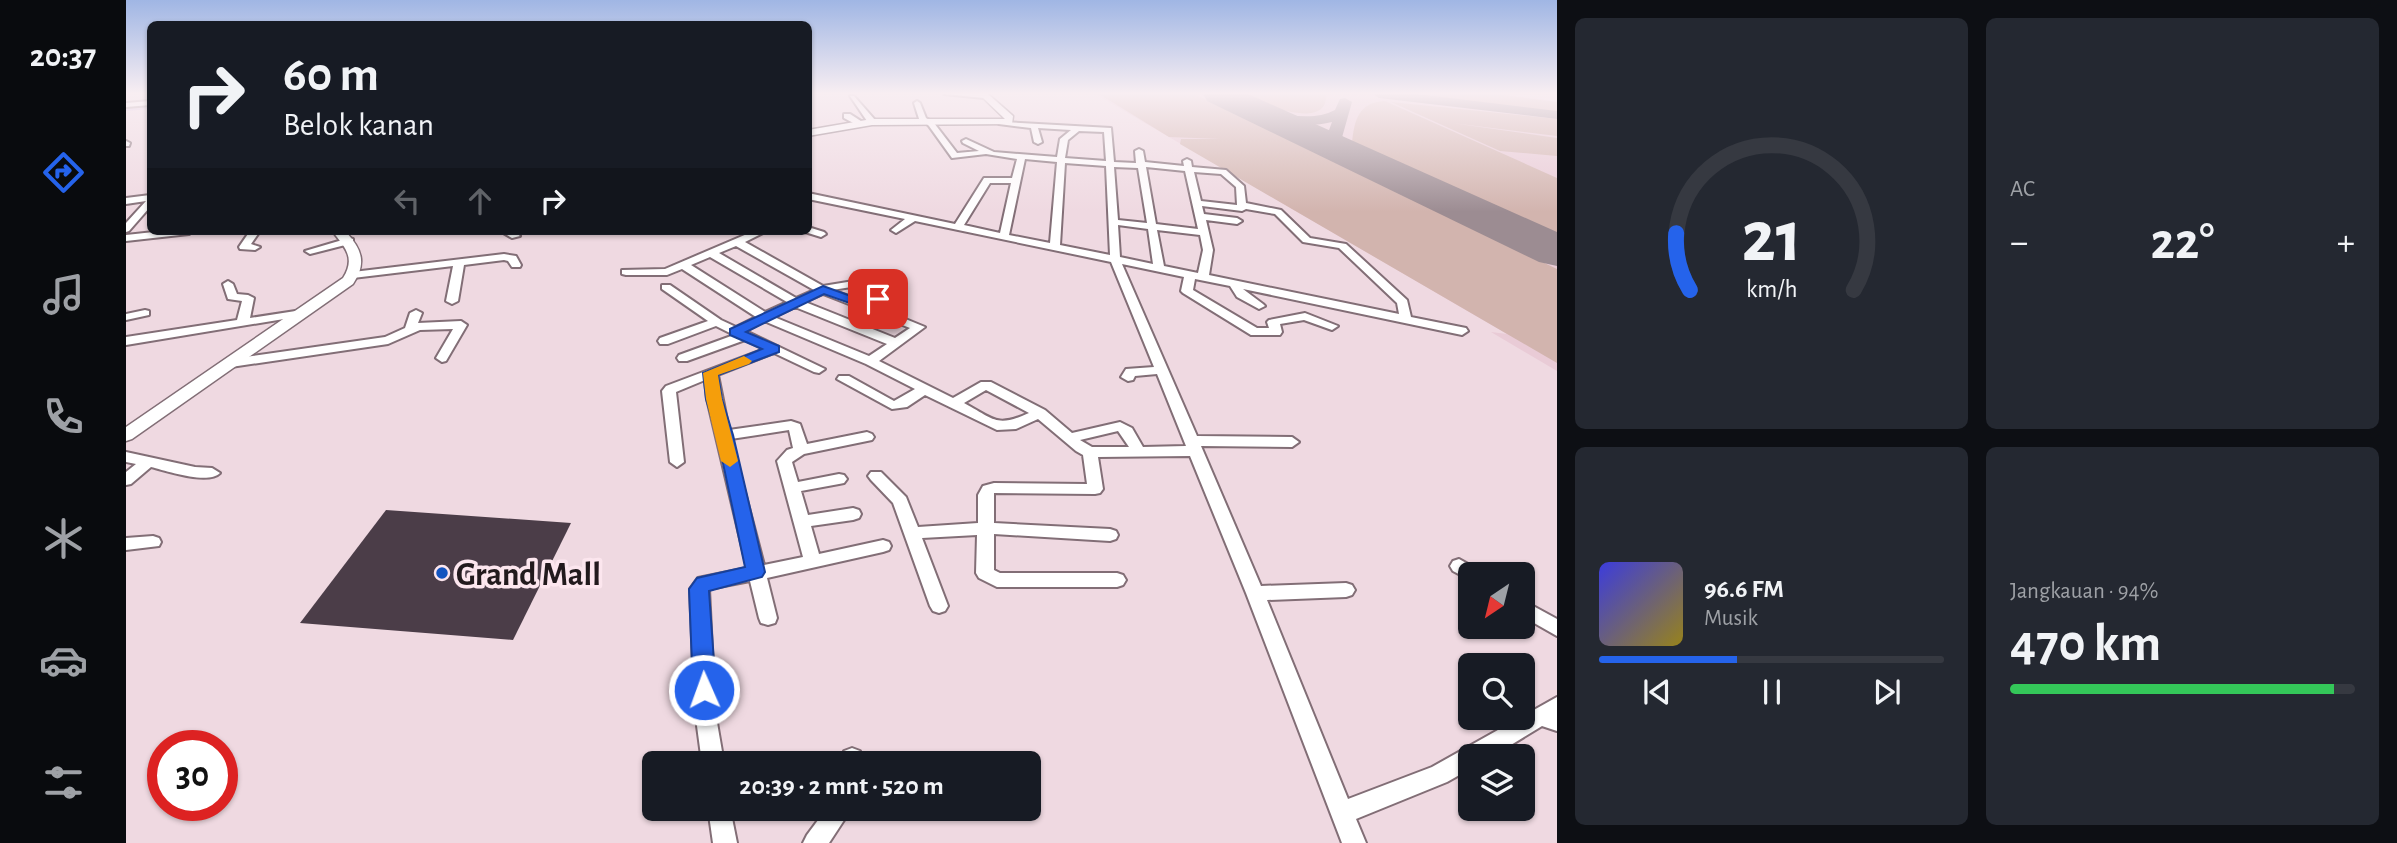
<!DOCTYPE html>
<html lang="id">
<head>
<meta charset="utf-8">
<style>
	body { margin:0; font-family:"Alegreya Sans",sans-serif; background:#242831; color:#f1f3f6; height:100vh; display:flex; flex-direction:column; font-size:26px; white-space:nowrap }
	* { box-sizing:border-box; margin:0 }
	p { font-size:23px; color:#9ea1a6 }
	.icon { flex:none; width:38px; height:38px; fill:none; stroke:currentColor; stroke-width:2; stroke-linecap:round; stroke-linejoin:round }
	.map { position:relative; flex:1; overflow:hidden }
	.drawer { display:flex; flex-direction:column; gap:18px; padding:18px; background:#0d0f14; width:840px }
	.drawer>* { flex:none }
	.hud { position:absolute; left:21px; top:21px; width:665px; height:214px; border-radius:10px; box-shadow:0 2px 5px #0004; background:#171b24; color:#f1f3f6; overflow:hidden }
	.needle { width:46px; rotate:215deg }
	.controls { position:absolute; left:1332px; top:562px; display:grid; gap:14px }
	.controls a { display:grid; place-items:center; width:77px; height:77px; border-radius:10px; background:#171b24; box-shadow:0 2px 5px #0004; font-size:35px }
	.speed { position:absolute; left:21px; top:730px; display:flex; gap:14px; font-size:35px; font-weight:700; text-align:center }
	.speed>* { display:grid; place-content:center; width:91px; height:91px; border-radius:50%; background:#171b24; box-shadow:0 2px 5px #0004; line-height:1 }
	.speed .limit { border:10px solid #d22; background:#fff; color:#111 }
	.pin { position:absolute; display:grid; place-items:center; width:60px; height:60px; color:#fff; margin:-30px; border-radius:14px; box-shadow:0 4px 10px #0006 }
	.me { position:absolute; width:77px; margin:-38px; rotate:358deg; stroke-linejoin:round; filter:drop-shadow(0 0 5px #0008) }
	.turn { display:flex; align-items:center; gap:24px; height:147px; padding:0 21px; font-size:32px }
	.turn .icon { width:91px; height:91px; stroke-width:2.5 }
	.turn b { display:block; font-size:49px; line-height:60px }
	.lanes { display:flex; align-items:center; height:66px; padding:0 21px; background:#0003; justify-content:center; gap:35px; direction:ltr }
	.lanes .off { opacity:.35 }
	.big { font-size:52px; font-weight:700; line-height:1.1 }
	.drawer .card { flex:1; display:flex; flex-direction:column; justify-content:center; gap:10px; min-width:0; padding:0 24px; border-radius:10px; background:#242831 }
	.drawer .dial { align-items:center; gap:0 }
	.dial svg { height:182px; overflow:visible; fill:none; stroke:#363941; stroke-width:7; stroke-linecap:round; text-anchor:middle }
	.dial text { fill:#f1f3f6; stroke:none }
	.song { display:flex; align-items:center; gap:21px }
	.cover { width:84px; height:84px; border-radius:10px; background:linear-gradient(135deg,hsl(240 70% 55%),hsl(50 70% 35%)) }
	.played { height:7px; border-radius:4px; background:linear-gradient(90deg,#2563eb 40%,#363941 40%) }
	.keys { display:flex; justify-content:space-around; direction:ltr }
	.heat { display:flex; justify-content:space-between; align-items:center; font-size:38px; direction:ltr }
	.charge { height:10px; border-radius:5px; background:linear-gradient(90deg,#34c759 94%,#363941 0) }
	.drawer .tiles { flex:1; display:grid; gap:18px; grid-template-columns:repeat(2,1fr) }
	.trip { position:absolute; left:516px; top:751px; width:399px; height:70px; border-radius:10px; background:#171b24; box-shadow:0 2px 5px #0004; font-weight:700; line-height:70px; text-align:center }
	main { display:flex; flex:1; min-height:0 }
	.dock { display:flex; flex-direction:column; width:126px; justify-content:space-around; align-items:center; background:#090b0e; color:#9ea1a6 }
	.dock .icon { width:49px; height:49px }
	.dock .on { color:#2563eb }
	.dock b { font-size:32px; color:#f1f3f6 }
	.map>svg:first-child { display:block }
</style>
</head>
<body>
<main>
<nav class="dock">
<b>20:37</b>
<svg class="icon on" aria-label="directions" viewBox="0 0 24 24"><path d="M12 3l9 9-9 9-9-9zM9 14v-3h6M13 9l2 2-2 2"/></svg>
<svg class="icon" aria-label="music" viewBox="0 0 24 24"><path d="M9 18V5l10-2v13"/><circle cx="6" cy="18" r="3"/><circle cx="16" cy="16" r="3"/></svg>
<svg class="icon" aria-label="phone" viewBox="0 0 24 24"><path d="M5 4h4l2 5-3 2q2 4 5 5l2-3 5 2v4C11 20 4 13 5 4z"/></svg>
<svg class="icon" aria-label="climate" viewBox="0 0 24 24"><path d="M12 3v18M4 7l16 10M4 17L20 7"/></svg>
<svg class="icon" aria-label="car" viewBox="0 0 24 24"><path d="M5 17H2v-5l4-1 3-4h7l3 4 3 1v5h-3M9 17h6M6 11h13"/><circle cx="7" cy="17" r="2"/><circle cx="17" cy="17" r="2"/></svg>
<svg class="icon" aria-label="filters" viewBox="0 0 24 24"><path d="M4 7h16M4 17h16"/><circle cx="9" cy="7" r="2"/><circle cx="15" cy="17" r="2"/></svg>
</nav>
<div class="map">
<svg width="1431" height="843" viewBox="0 0 1431 843">
	<rect width="100%" height="100%" fill="#efd9e1"/>
	<path fill="#e9cbd6" d="M 969,94 L 1374,94 L 1431,101 L 1431,371 L 1365,332 L 1381,334 Z"/>
	<g fill="#d2b4ae">
		<path d="M 973,94 L 1068,94 L 1431,269 L 1431,363 L 1054,144 L 1055,139 L 1095,139 L 1043,137 Z"/>
		<path d="M 1114,94 L 1200,94 C 1203,133 1132,103 1114,94 Z"/>
		<path d="M 1275,94 L 1368,94 L 1431,102 L 1431,113 Z"/>
		<path d="M 1259,101 L 1431,178 L 1431,237 L 1226,143 C 1228,120 1233,102 1259,101 Z"/>
		<path d="M 1265,102 L 1431,119 L 1431,136 L 1326,123 L 1431,138 L 1431,156 L 1374,151 Z"/>
	</g>
	<g fill="none" stroke-linecap="round" stroke-linejoin="round">
		<path fill="#d4b9df" fill-rule="evenodd" d="M 24,103 L 24,109 L 0,111 L 0,105 Z"/>
		<g fill="#9c8c92" fill-rule="evenodd">
			<path d="M 1247,94 L 1291,94 L 1431,111 L 1431,119 L 1253,98 Z"/>
			<path d="M 1219,98 L 1226,102 L 1215,141 L 1219,149 L 1211,154 L 1205,152 L 1199,141 L 1206,122 C 1178,129 1151,122 1124,114 L 1122,111 L 1129,107 C 1155,113 1184,123 1209,110 L 1214,99 Z"/>
		</g>
		<path fill="#9c8c92" fill-rule="evenodd" d="M 1077,94 L 1122,94 L 1431,232 L 1431,266 L 1413,262 L 1081,101 Z"/>
	</g>
	<path fill="#4b3d48" d="M 260,510 L 445,523 L 387,640 L 174,623 Z"/>
	<g fill="none" stroke-linecap="round" stroke-linejoin="round">
		<g stroke="#826e76" stroke-width="4">
			<g id="minor">
				<path d="M 818,94 L 860,94 L 861,96 L 858,98 Z"/>
				<path d="M 724,96 L 728,96 L 749,120 L 749,124 L 743,124 Z"/>
				<path d="M 24,101 L 24,105 L 0,107 L 0,103 Z"/>
				<path d="M 791,101 L 794,103 L 800,118 L 808,123 L 831,153 L 853,151 L 837,143 L 836,141 L 840,139 L 868,152 L 931,157 L 934,139 L 945,130 L 912,128 L 916,142 L 912,144 L 908,142 L 905,128 L 873,124 L 877,122 L 985,128 L 988,162 L 1010,163 L 1009,151 L 1013,149 L 1017,151 L 1019,162 L 1058,166 L 1057,161 L 1061,159 L 1065,161 L 1066,167 L 1100,170 L 1118,186 L 1120,203 L 1155,210 L 1184,238 L 1220,244 L 1281,300 L 1285,317 L 1340,328 L 1342,331 L 1336,335 L 1117,289 L 1137,304 L 1139,306 L 1133,309 L 1111,297 L 1104,286 L 1069,279 L 1067,290 L 1131,328 L 1143,328 L 1141,322 L 1143,320 L 1179,313 L 1212,326 L 1206,330 L 1178,320 L 1154,324 L 1156,332 L 1154,335 L 1125,335 L 1057,293 L 1055,291 L 1058,277 L 996,264 L 1071,436 L 1166,437 L 1173,442 L 1166,447 L 1075,446 L 1135,586 L 1220,583 L 1226,585 L 1229,590 L 1226,595 L 1220,597 L 1141,600 L 1222,799 L 1306,767 L 1431,697 L 1431,731 L 1416,726 L 1367,756 L 1344,756 L 1344,769 L 1321,782 L 1230,819 L 1240,843 L 1216,843 L 1120,593 L 1064,456 L 972,457 L 977,489 L 974,493 L 969,494 L 868,493 L 868,523 L 984,529 L 990,531 L 992,535 L 990,539 L 984,541 L 868,534 L 868,570 L 874,573 L 991,573 L 997,575 L 1000,580 L 997,585 L 991,587 L 871,587 L 853,578 L 850,573 L 851,535 L 796,538 L 822,606 L 819,611 L 813,613 L 807,611 L 804,606 L 767,503 L 745,480 L 742,476 L 745,472 L 755,472 L 780,497 L 792,527 L 852,523 L 852,495 L 857,486 L 868,483 L 961,484 L 957,455 L 950,451 L 912,419 L 890,429 L 871,430 L 799,395 L 781,407 L 766,409 L 711,379 L 713,376 L 723,376 L 768,401 L 789,389 L 740,364 L 638,321 L 620,331 L 699,369 L 693,373 L 688,372 L 648,353 L 592,375 L 603,430 L 665,421 L 674,424 L 681,444 L 741,432 L 746,434 L 748,437 L 746,440 L 678,454 L 666,462 L 672,482 L 713,474 L 718,475 L 721,479 L 718,483 L 713,484 L 675,491 L 682,515 L 727,508 L 733,510 L 735,514 L 733,518 L 727,520 L 685,526 L 693,554 L 757,540 L 763,542 L 765,546 L 763,550 L 757,552 L 641,578 L 651,618 L 649,623 L 642,625 L 635,623 L 633,618 L 624,581 L 583,589 L 589,711 L 598,763 L 576,763 L 569,711 L 564,589 L 572,578 L 621,568 L 581,399 L 579,380 L 550,392 L 558,462 L 551,467 L 544,462 L 536,391 L 540,386 L 638,349 L 619,340 L 561,361 L 553,361 L 551,358 L 553,355 L 608,335 L 590,326 L 542,344 L 534,344 L 532,341 L 534,338 L 582,321 L 536,289 L 536,285 L 544,285 L 595,320 L 610,327 L 630,317 L 556,269 L 541,275 L 500,275 L 496,274 L 496,270 L 539,269 L 628,231 L 641,231 L 619,242 L 697,286 L 758,276 L 763,279 L 758,282 L 706,290 L 731,299 L 777,293 L 777,297 L 743,304 L 799,327 L 753,361 L 827,398 L 855,382 L 865,382 L 919,410 L 946,433 L 994,422 L 1006,428 L 1017,447 L 1060,446 L 1031,374 L 1009,376 L 1007,380 L 1002,381 L 995,377 L 1000,369 L 1028,367 L 985,262 L 789,221 L 770,233 L 765,230 L 779,219 L 682,199 L 682,193 L 829,224 L 858,178 L 886,178 L 891,159 L 860,154 L 826,158 L 803,126 L 799,122 L 794,122 L 788,103 ZM 953,131 L 978,132 L 980,161 L 939,158 L 942,140 ZM 899,159 L 931,162 L 924,243 L 883,235 ZM 939,163 L 980,166 L 984,255 L 934,245 ZM 988,167 L 1012,168 L 1021,223 L 992,220 ZM 1020,167 L 1059,171 L 1072,229 L 1030,224 ZM 1068,172 L 1095,174 L 1110,187 L 1111,205 L 1075,201 ZM 864,183 L 885,183 L 874,233 L 838,225 ZM 1076,206 L 1116,211 L 1120,209 L 1149,214 L 1177,242 L 1213,248 L 1271,303 L 1273,314 L 1083,275 L 1087,250 L 1080,220 L 1111,224 L 1116,221 L 1111,218 L 1078,214 ZM 992,225 L 1022,229 L 1027,264 L 994,257 ZM 1031,230 L 1074,235 L 1077,250 L 1072,273 L 1038,266 ZM 610,246 L 688,290 L 670,298 L 593,253 ZM 584,257 L 661,302 L 639,312 L 565,265 ZM 697,294 L 784,328 L 769,338 L 679,302 ZM 669,307 L 761,344 L 743,356 L 648,317 ZM 860,390 L 903,413 C 870,428 868,419 838,403 ZM 663,430 L 667,448 L 661,450 L 651,461 L 677,557 L 638,565 L 605,439 ZM 992,431 L 1003,447 L 966,447 L 954,440 Z"/>
				<path d="M 718,114 L 724,114 L 738,123 L 731,125 L 718,118 Z"/>
				<path d="M 0,141 L 4,143 L 3,146 L 0,146 Z"/>
				<path d="M 24,195 L 24,207 L 3,231 L 0,232 L 0,223 L 20,201 L 0,204 L 0,198 Z"/>
				<path d="M 682,227 L 698,232 L 700,234 L 695,237 L 679,232 L 682,231 Z"/>
				<path d="M 37,231 L 68,231 L 63,234 L 0,241 L 0,235 Z"/>
				<path d="M 124,231 L 134,231 L 125,244 L 134,247 L 129,250 L 114,249 L 113,247 Z"/>
				<path d="M 374,231 L 387,231 L 394,236 L 386,238 Z"/>
				<path d="M 223,238 L 227,239 L 227,243 L 184,254 L 179,251 Z"/>
				<path d="M 378,254 L 390,256 L 395,265 L 394,267 L 386,267 L 382,261 L 378,260 L 338,265 L 332,301 L 326,304 L 320,301 L 327,266 L 227,278 L 222,275 L 227,272 Z"/>
				<path d="M 102,281 L 107,284 L 111,294 L 122,295 L 128,298 L 124,318 L 176,310 L 182,313 L 176,316 L 0,345 L 0,337 L 111,320 L 116,301 L 102,299 L 97,284 Z"/>
				<path d="M 19,310 L 23,311 L 23,315 L 0,320 L 0,314 Z"/>
				<path d="M 290,310 L 296,313 L 292,323 L 335,321 L 341,325 L 320,361 L 316,362 L 310,358 L 327,329 L 294,330 L 262,344 L 105,367 L 99,363 L 105,359 L 259,337 L 279,328 L 284,313 Z"/>
				<path d="M 0,452 L 69,467 L 86,468 L 94,473 C 82,485 41,471 25,467 L 5,484 L 0,485 L 0,472 L 10,464 L 0,462 Z"/>
				<path d="M 27,536 L 33,538 L 35,542 L 33,546 L 0,550 L 0,538 Z"/>
				<path d="M 1333,559 L 1351,569 L 1354,574 L 1344,574 L 1344,580 L 1327,571 L 1324,566 L 1327,561 Z"/>
				<path d="M 1396,600 L 1431,619 L 1431,636 L 1396,616 Z"/>
				<path d="M 726,748 L 734,751 L 737,763 L 715,763 L 718,751 Z"/>
				<path d="M 582,808 L 604,808 L 611,843 L 587,843 Z"/>
				<path d="M 701,808 L 726,808 L 703,843 L 677,843 L 681,835 Z"/>
			</g>
		</g>
		<g stroke="#826e76" stroke-width="3">
			<g id="major">
				<path d="M 853,94 L 862,94 L 887,116 L 886,124 L 746,125 L 682,136 L 682,130 L 746,119 L 879,119 Z"/>
				<path d="M 206,231 L 219,231 C 236,249 241,263 227,284 L 6,439 L 0,441 L 0,427 L 217,278 C 230,258 219,247 206,231 Z"/>
			</g>
		</g>
		<use href="#minor" fill="#fff" fill-rule="evenodd"/>
		<use href="#major" fill="#fff" fill-rule="evenodd"/>
	</g>
	<linearGradient id="sky" x2="0" y2="1"><stop stop-color="#a0b6e4"/><stop offset="0.44" stop-color="#f8eef2"/><stop offset="1" stop-color="#f8eef2" stop-opacity="0"/></linearGradient>
	<rect width="1431" height="212" fill="url(#sky)"/>
	<path fill="#2563eb" stroke="#184099" stroke-width="2" d="M 697,286 L 733,299 L 752,295 L 759,299 L 732,306 L 698,294 L 620,332 L 653,346 L 653,352 L 592,375 L 596,399 L 607,435 L 639,572 L 636,577 L 583,591 L 590,690 L 586,697 L 578,700 L 570,697 L 567,690 L 563,589 L 571,578 L 619,567 L 591,435 L 580,399 L 577,373 L 636,349 L 604,335 L 604,329 Z"/>
	<path fill="#f59e0b" d="M 618,356 L 626,361 L 623,364 L 592,375 L 596,399 L 612,461 L 604,467 L 595,461 L 580,399 L 577,373 Z"/>
	<circle fill="#1354bf" stroke="#fce6ee" stroke-width="2.5" cx="316" cy="573" r="7"/>
	<g text-anchor="middle" stroke-width="7" stroke-linejoin="round" paint-order="stroke">
		<g font-size="33" font-weight="bold" fill="#221a1d" stroke="#fce6ee" text-anchor="start">
			<text x="330" y="585">Grand Mall</text>
		</g>
	</g>
</svg>
<div class="controls">
<a><svg class="needle" viewBox="-14 -14 28 28"><path d="M0-13l5 13h-10z" fill="#e53935"/><path d="M0 13l5-13h-10z" fill="#9ea1a6"/></svg></a>
<a><svg class="icon" aria-label="search" viewBox="0 0 24 24"><circle cx="10" cy="10" r="6"/><path d="M15 15l6 6"/></svg></a>
<a><svg class="icon" aria-label="layers" viewBox="0 0 24 24"><path d="M12 4l9 5-9 5-9-5zM3 14l9 5 9-5"/></svg></a>
</div>
<div class="speed"><div class="limit">30</div></div>
<div class="pin" style="left:752px;top:299px;background:#d93025"><svg class="icon" aria-label="arrive" viewBox="0 0 24 24"><path d="M6 21V4h12l-3 4 3 4H6"/></svg></div>
<svg class="me" style="left:578px;top:690px" viewBox="-20 -20 40 40"><circle r="17" fill="#2563eb" stroke="#fff" stroke-width="3"/><path d="M0-11L8 9 0 5-8 9z" fill="#fff"/></svg>
<div class="trip">20:39 · 2 mnt · 520 m</div>
<div class="hud">
<div class="turn"><svg class="icon" aria-label="right" viewBox="0 0 24 24"><path d="M7 20v-9h11M14 6l5 5-5 5"/></svg><div><b>60 m</b>Belok kanan</div></div>
<div class="lanes"><svg class="icon off" aria-label="left" viewBox="0 0 24 24"><path d="M17 20v-9H6M10 6l-5 5 5 5"/></svg><svg class="icon off" aria-label="ahead" viewBox="0 0 24 24"><path d="M12 20V5M6 11l6-6 6 6"/></svg><svg class="icon" aria-label="right" viewBox="0 0 24 24"><path d="M7 20v-9h11M14 6l5 5-5 5"/></svg></div>
</div>
</div>
<section class="drawer">
<div class="tiles">
<div class="card dial"><svg viewBox="0 0 100 80">
<path d="M14 69A42 42 0 1 1 86 69"/>
<path d="M14 69A42 42 0 0 1 8 44" stroke="#2563eb"/>
<text x="50" y="56" font-size="32" font-weight="700">21</text>
<text x="50" y="72" font-size="11">km/h</text>
</svg></div>
<div class="card"><p>AC</p>
<div class="heat"><a>−</a><b class="big">22°</b><a>+</a></div>
</div>
<div class="card">
<div class="song"><i class="cover"></i><div><b>96.6 FM</b><p>Musik</p></div></div>
<div class="played"></div>
<div class="keys"><svg class="icon" aria-label="previous" viewBox="0 0 24 24"><path d="M18 5L8 12l10 7zM5 5v14"/></svg><svg class="icon" aria-label="pause" viewBox="0 0 24 24"><path d="M8 5v14M16 5v14"/></svg><svg class="icon" aria-label="next" viewBox="0 0 24 24"><path d="M6 5l10 7-10 7zM19 5v14"/></svg></div>
</div>
<div class="card"><p>Jangkauan · 94%</p><b class="big">470 km</b><div class="charge"></div></div>
</div>
</section>
</main>
</body>
</html>
